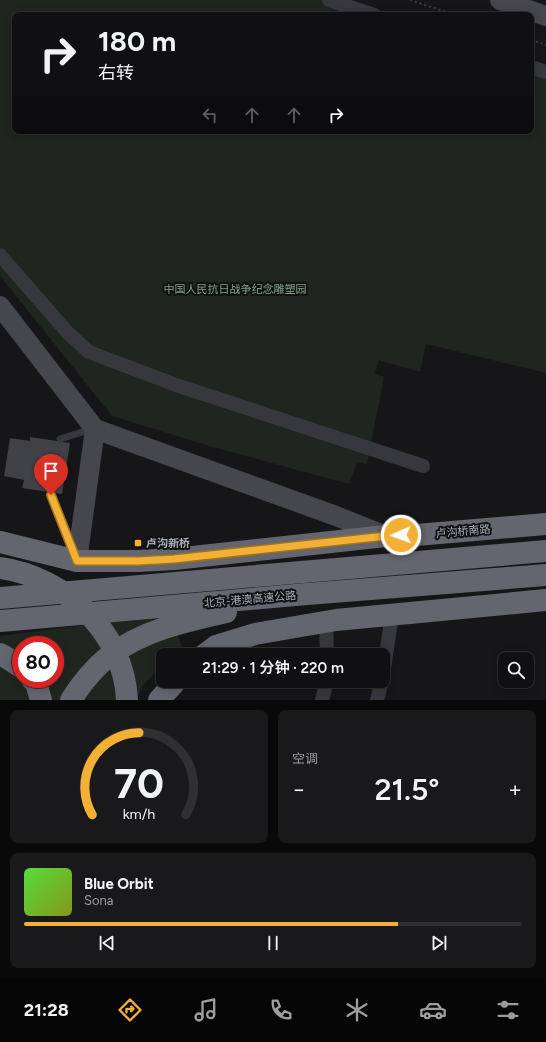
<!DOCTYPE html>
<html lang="zh">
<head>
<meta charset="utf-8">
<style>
	body { margin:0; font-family:Figtree,"Noto Sans SC",sans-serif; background:#19191b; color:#f1f3f6; height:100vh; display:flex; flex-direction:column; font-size:15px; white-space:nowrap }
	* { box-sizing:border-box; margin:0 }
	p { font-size:13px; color:#9c9d9f }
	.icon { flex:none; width:22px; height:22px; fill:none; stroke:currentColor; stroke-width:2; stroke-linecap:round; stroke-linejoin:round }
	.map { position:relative; height:700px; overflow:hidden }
	.details { display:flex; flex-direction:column; gap:10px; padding:10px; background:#09090a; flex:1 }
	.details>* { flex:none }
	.guide { position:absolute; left:12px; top:12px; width:522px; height:122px; border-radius:8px; box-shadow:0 2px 10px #0003,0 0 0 1px #303032; background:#101012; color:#f1f3f6; overflow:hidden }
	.buttons { position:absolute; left:498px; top:652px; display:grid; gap:8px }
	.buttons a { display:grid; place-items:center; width:36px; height:36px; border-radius:8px; background:#101012; box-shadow:0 2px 10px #0003,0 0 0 1px #303032; font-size:20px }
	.speed { position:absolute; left:12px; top:636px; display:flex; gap:8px; font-size:20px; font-weight:700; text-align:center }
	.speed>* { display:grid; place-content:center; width:52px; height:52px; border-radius:50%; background:#101012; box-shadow:0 2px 10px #0003,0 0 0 1px #303032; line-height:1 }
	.speed .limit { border:6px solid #d22; background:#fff; color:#111 }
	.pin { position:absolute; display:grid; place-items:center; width:34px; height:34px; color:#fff; margin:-41px -17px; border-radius:50% 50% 50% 0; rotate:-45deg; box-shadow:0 0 4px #0007 }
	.pin .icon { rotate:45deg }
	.me { position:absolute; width:44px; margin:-22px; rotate:268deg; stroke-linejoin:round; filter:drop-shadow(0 0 3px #0008) }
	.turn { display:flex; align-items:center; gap:14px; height:84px; padding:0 20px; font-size:18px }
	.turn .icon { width:52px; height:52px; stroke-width:2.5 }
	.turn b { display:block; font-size:28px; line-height:34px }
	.lanes { display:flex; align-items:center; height:38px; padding:0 20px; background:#0003; justify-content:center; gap:20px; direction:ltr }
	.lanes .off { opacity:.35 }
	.big { font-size:30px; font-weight:600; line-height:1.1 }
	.details .tile { flex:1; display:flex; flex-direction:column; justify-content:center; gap:6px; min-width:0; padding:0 14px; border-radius:8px; background:#19191b }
	.details .dial { align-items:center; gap:0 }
	.dial svg { height:104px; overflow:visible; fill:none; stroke:#303032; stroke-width:7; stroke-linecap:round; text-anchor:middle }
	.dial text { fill:#f1f3f6; stroke:none }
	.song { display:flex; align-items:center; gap:12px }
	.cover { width:48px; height:48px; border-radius:6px; background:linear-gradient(135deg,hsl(110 70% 55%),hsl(70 70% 35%)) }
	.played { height:4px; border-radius:2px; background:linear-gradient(90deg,#f2b134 75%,#303032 75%) }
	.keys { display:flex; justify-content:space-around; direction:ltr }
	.heat { display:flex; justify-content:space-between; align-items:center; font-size:22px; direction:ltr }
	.details .tiles { flex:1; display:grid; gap:10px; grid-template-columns:1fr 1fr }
	.tile:last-child { grid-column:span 2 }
	.trip { position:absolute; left:156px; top:648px; width:234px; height:40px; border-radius:8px; background:#101012; box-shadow:0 2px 10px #0003,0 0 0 1px #303032; font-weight:600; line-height:40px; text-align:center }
	.tabs { display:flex; height:64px; justify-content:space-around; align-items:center; background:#060607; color:#9c9d9f }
	.tabs .icon { width:28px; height:28px }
	.tabs .current { color:#f2b134 }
	.tabs b { font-size:18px; color:#f1f3f6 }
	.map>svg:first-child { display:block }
</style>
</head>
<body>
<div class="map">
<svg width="546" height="700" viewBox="0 0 546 700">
	<rect width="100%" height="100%" fill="#161618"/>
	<g fill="#1e261f" fill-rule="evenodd">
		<path d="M 0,0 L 321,0 L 365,15 L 15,15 L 15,131 L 531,131 L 531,71 L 546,76 L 546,373 L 426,344 L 420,372 L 379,360 L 375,373 L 384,377 L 367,464 L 357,462 L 349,484 L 213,447 L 112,416 L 0,276 Z"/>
		<path d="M 152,616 L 175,628 L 182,646 L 173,655 L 163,655 L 163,665 L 144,684 L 136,700 L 0,700 L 0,636 ZM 21,645 L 55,645 L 55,679 L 21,679 Z"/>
	</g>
	<path fill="#404145" d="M 30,437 L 70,443 L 62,494 L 22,488 L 24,480 L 4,476 L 10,438 L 30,441 Z"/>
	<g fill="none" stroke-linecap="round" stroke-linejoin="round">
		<g stroke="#3d3f44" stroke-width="2" stroke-dasharray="2 3" stroke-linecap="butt">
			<path d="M 410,0 L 455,15"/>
			<path d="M 531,40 L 546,45"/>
		</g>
		<g stroke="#37383d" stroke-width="7">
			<path d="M 60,439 L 92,429"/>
			<path d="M 51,495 L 73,550"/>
		</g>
		<g stroke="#37383d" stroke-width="14">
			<path d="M 329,0 L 374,15"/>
			<path d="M 531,67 L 546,72"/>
			<path d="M 0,255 L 68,333 L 89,352 L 176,385 L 423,466"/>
			<path d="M 326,622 L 327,655"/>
			<path d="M 383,675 L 392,615"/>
			<path d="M 322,700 L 327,681"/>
			<path d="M 377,700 L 382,681"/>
		</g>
		<g stroke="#45474d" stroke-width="20">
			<path d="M 500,0 L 546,16"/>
			<path d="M 0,306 L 95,429 L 336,516 L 386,536"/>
			<path d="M 77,561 L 95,429"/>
		</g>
		<g stroke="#63666e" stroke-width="22">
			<path d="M 0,542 L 77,561 L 138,561 L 174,559 L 386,536 L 416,535 L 546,524"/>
			<path d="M 0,598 L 546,551"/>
			<path d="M 0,621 L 307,594 L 546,575"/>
			<path d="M 0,654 L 4,656 L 21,667"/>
			<path d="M 204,655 L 216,646 L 255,634 L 336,620 L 546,600"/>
			<path d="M 32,679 L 36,683 L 41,700"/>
			<path d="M 71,700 C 81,684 94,668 109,656 C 143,630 186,621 226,612"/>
			<path d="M 159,700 L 176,681"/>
		</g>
		<path stroke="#63666e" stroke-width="22" d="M 0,568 C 65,577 124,632 127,700"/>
	</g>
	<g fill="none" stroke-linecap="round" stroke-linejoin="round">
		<g stroke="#9d7322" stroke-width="10">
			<path id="route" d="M 51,495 L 77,561 L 138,561 L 174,559 L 386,536 L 401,535"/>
		</g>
		<use href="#route" stroke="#f2b134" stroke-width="7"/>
	</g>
	<rect fill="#f2b134" stroke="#111113" stroke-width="1.5" x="134" y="539" width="8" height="8" rx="2"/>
	<g text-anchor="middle" stroke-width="4" stroke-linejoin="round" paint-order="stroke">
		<g font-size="11" fill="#7fa381" stroke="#111113">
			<text x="235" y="293">中国人民抗日战争纪念雕塑园</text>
		</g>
		<g font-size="11" fill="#a8adb8" stroke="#111113">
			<text transform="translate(463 531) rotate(-5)" y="4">卢沟桥南路</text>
			<text transform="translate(250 599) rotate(-5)" y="4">北京-港澳高速公路</text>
		</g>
		<g font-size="11" font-weight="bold" fill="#a8adb8" stroke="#111113" text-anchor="start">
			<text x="146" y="547">卢沟新桥</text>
		</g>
	</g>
</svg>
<div class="buttons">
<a><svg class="icon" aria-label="search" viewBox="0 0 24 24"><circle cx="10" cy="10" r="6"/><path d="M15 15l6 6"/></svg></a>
</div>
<div class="speed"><div class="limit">80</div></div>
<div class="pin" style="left:51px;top:495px;background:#d93025"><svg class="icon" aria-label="arrive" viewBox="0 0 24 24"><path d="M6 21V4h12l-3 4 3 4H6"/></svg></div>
<svg class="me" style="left:401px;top:535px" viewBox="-20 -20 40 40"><circle r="17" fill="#f2b134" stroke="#fff" stroke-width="3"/><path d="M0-11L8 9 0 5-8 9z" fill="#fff"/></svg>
<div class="trip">21:29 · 1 分钟 · 220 m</div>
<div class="guide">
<div class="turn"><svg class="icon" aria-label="right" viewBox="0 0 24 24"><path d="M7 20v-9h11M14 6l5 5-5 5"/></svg><div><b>180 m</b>右转</div></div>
<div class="lanes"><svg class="icon off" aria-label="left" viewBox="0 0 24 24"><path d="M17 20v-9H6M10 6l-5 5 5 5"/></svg><svg class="icon off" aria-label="ahead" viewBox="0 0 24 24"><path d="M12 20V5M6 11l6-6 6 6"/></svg><svg class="icon off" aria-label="ahead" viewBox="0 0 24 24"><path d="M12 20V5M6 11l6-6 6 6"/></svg><svg class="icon" aria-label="right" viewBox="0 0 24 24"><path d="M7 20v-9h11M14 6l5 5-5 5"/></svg></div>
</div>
</div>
<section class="details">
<div class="tiles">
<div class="tile dial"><svg viewBox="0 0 100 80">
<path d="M14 69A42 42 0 1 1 86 69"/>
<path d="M14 69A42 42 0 0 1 50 6" stroke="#f2b134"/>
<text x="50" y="56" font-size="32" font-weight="700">70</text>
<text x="50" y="72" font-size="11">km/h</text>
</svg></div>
<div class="tile"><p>空调</p>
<div class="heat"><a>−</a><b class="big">21.5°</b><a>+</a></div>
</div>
<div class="tile">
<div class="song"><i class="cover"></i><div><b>Blue Orbit</b><p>Sona</p></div></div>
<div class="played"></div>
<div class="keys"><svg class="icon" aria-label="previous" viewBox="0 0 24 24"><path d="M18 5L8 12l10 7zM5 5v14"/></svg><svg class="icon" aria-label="pause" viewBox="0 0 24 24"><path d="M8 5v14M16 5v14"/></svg><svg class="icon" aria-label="next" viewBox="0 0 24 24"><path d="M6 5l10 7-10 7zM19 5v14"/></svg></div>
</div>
</div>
</section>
<nav class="tabs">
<b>21:28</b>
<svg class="icon current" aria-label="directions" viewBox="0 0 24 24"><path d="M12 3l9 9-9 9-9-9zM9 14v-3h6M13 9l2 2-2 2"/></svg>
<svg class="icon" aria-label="music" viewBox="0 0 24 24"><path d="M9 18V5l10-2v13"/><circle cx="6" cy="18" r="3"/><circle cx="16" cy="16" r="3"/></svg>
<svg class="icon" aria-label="phone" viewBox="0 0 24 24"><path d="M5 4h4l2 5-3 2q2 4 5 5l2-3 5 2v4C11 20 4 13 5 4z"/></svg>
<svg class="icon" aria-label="climate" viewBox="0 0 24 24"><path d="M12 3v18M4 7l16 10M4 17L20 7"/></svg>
<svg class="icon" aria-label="car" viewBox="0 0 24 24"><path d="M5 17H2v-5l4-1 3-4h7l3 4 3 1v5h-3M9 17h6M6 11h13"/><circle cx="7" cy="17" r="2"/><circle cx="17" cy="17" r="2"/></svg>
<svg class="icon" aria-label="filters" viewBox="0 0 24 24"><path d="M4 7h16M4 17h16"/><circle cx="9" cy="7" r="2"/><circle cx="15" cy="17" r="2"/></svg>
</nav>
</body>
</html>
